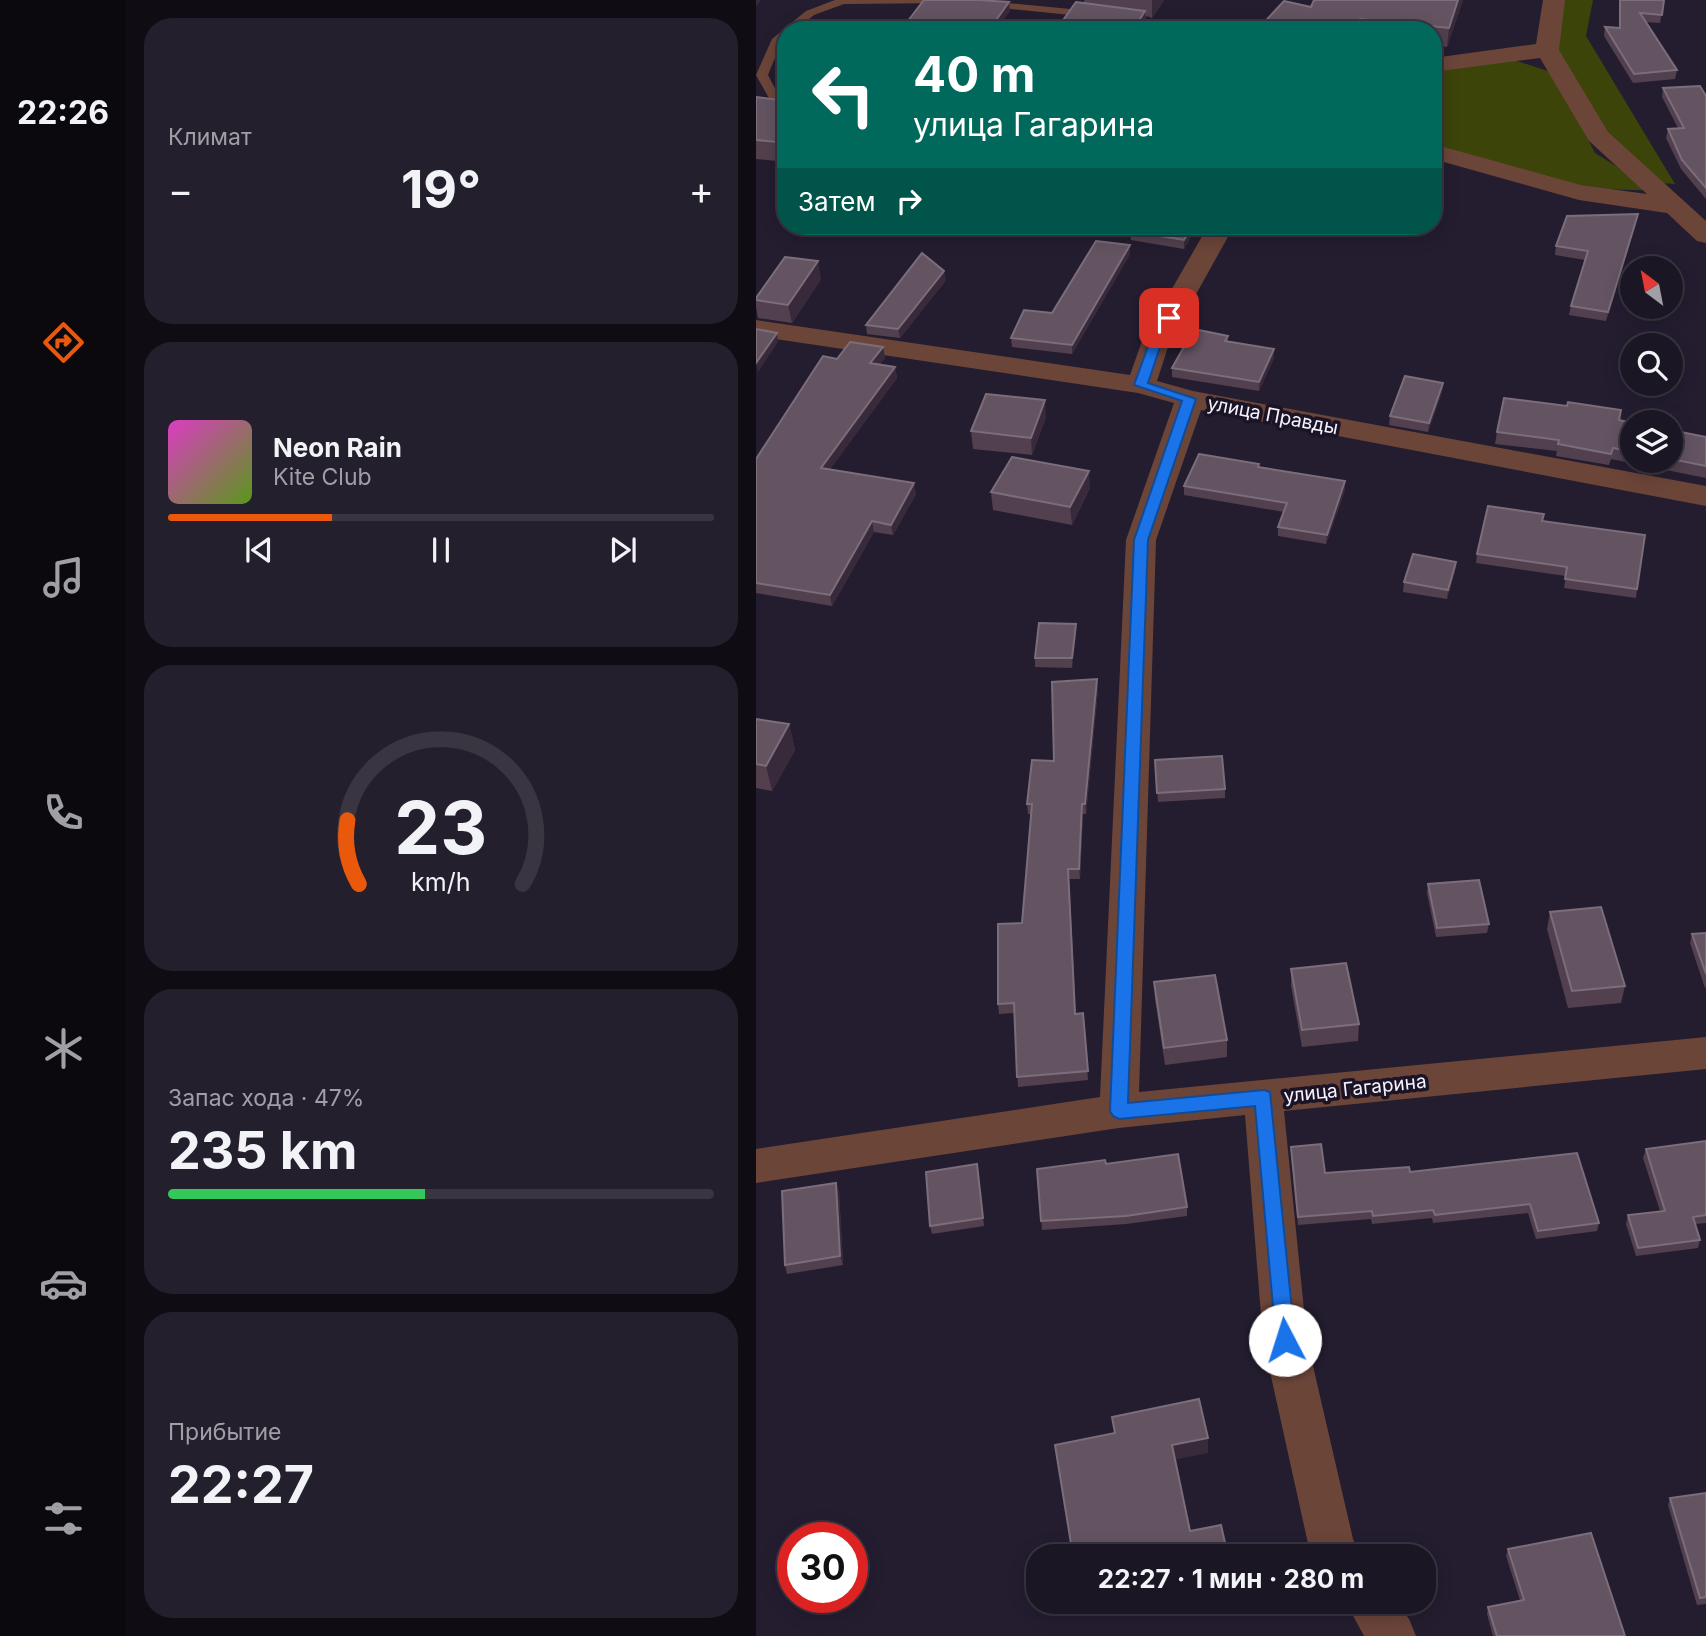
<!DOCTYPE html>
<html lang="ru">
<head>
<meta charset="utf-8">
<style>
	body { margin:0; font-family:Inter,sans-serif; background:#241f2c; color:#f1f3f6; height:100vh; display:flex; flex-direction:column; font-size:26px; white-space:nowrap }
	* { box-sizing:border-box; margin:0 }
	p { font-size:23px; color:#a09fa6 }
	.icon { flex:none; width:38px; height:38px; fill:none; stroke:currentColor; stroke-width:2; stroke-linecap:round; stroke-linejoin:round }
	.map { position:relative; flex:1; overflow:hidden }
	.panel { display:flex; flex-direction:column; gap:18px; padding:18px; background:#0f0c14; width:630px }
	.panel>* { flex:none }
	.hud { position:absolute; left:21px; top:21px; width:665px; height:214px; border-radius:28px; box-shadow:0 4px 18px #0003,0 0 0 2px #393541; background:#00695c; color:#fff; overflow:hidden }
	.needle { width:46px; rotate:328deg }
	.fabs { position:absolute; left:864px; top:256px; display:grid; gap:14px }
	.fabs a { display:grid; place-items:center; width:63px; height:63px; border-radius:50%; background:#1b1624; box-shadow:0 4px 18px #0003,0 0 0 2px #393541; font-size:35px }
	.speed { position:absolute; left:21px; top:1522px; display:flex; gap:14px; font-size:35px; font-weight:700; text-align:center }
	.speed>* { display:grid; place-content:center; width:91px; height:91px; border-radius:50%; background:#1b1624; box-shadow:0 4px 18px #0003,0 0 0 2px #393541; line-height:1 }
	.speed .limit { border:10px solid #d22; background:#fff; color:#111 }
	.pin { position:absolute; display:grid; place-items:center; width:60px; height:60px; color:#fff; margin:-30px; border-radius:14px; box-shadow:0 4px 10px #0006 }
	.me { position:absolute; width:77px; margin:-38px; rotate:355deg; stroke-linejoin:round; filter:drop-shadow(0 0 5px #0008) }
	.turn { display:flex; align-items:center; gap:24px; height:147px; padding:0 21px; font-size:32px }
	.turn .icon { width:91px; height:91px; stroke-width:2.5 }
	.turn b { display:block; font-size:49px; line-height:60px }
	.then { display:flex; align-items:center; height:66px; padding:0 21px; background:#0003; gap:14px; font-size:26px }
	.big { font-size:52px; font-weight:700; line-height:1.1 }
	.panel .tile { flex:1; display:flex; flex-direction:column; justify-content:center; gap:10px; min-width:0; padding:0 24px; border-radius:28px; background:#241f2c }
	.panel .dial { align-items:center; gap:0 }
	.dial svg { height:182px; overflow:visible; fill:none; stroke:#393541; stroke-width:7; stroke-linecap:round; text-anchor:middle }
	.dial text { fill:#f1f3f6; stroke:none }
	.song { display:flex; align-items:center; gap:21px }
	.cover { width:84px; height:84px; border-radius:10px; background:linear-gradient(135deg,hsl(310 70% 55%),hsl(90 70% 35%)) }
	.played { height:7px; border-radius:4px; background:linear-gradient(90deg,#ea580c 30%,#393541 30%) }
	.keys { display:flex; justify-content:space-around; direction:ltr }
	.heat { display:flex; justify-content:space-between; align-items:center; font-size:38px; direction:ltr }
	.charge { height:10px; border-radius:5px; background:linear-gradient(90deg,#34c759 47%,#393541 0) }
	.trip { position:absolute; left:270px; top:1544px; width:410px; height:70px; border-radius:28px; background:#1b1624; box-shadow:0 4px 18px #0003,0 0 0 2px #393541; font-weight:700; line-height:70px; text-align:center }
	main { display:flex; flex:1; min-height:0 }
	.tab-bar { display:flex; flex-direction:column; width:126px; justify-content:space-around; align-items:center; background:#0b090e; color:#a09fa6 }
	.tab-bar .icon { width:49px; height:49px }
	.tab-bar .selected { color:#ea580c }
	.tab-bar b { font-size:32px; color:#f1f3f6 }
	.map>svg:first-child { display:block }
</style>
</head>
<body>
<main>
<nav class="tab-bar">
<b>22:26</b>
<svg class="icon selected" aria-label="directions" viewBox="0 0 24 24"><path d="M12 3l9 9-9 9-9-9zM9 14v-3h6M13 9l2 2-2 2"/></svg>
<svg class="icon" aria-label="music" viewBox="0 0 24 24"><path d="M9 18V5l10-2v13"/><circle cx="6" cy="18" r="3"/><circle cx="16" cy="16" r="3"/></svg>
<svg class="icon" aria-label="phone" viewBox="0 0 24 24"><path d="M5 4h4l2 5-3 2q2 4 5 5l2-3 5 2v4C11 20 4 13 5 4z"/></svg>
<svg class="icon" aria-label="climate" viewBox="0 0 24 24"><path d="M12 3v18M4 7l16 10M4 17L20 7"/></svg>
<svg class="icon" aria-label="car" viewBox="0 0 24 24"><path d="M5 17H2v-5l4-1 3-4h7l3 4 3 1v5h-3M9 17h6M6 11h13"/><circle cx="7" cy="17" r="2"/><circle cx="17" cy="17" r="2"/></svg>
<svg class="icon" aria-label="filters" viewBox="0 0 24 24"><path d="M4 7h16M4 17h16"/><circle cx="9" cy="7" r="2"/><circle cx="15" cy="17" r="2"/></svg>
</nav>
<section class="panel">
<div class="tile"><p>Климат</p>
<div class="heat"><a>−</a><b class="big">19°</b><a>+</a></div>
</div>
<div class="tile">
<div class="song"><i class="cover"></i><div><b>Neon Rain</b><p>Kite Club</p></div></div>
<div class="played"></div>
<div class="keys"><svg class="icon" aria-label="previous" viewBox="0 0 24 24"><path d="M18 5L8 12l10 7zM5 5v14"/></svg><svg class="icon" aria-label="pause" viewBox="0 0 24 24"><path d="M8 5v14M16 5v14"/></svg><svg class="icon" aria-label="next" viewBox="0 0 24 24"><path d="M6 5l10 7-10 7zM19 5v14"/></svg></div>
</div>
<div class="tile dial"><svg viewBox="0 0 100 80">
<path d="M14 69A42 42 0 1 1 86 69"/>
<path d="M14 69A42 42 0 0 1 9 41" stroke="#ea580c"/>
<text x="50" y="56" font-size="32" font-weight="700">23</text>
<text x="50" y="72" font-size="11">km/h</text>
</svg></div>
<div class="tile"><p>Запас хода · 47%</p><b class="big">235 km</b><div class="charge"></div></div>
<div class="tile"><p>Прибытие</p><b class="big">22:27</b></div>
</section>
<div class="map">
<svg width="950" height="1636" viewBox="0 0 950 1636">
	<rect width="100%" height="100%" fill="#241d30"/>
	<g fill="#3c440a">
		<path d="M 801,0 L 837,0 L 830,36 L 919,184 L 905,183 L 846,135 L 795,46 Z"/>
		<path d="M 758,60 L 798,73 L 839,153 L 860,166 L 889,190 C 816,192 747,165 677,145 L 677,71 Z"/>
	</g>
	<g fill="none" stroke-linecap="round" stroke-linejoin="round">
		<g fill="#6c4539" fill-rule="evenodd">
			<path d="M 79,0 L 198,0 L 192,3 L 88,4 L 58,15 L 40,30 L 30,30 L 30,39 L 25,43 L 12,75 L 22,94 L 30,95 L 30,103 L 14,100 L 0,75 L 16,39 L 50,11 Z"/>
			<path d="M 230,1 L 335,11 L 341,14 L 335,17 L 226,6 L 224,4 Z"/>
			<path d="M 366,14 L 427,27 L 433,30 L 410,30 L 362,19 L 362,15 Z"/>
		</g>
		<g fill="#6c4539" fill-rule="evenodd">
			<path d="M 787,0 L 809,0 L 803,50 L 852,132 L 950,221 L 950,243 L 941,241 L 911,213 L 823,200 L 677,159 L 677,144 L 825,185 L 891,194 L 833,141 L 784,58 L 677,72 L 677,58 L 780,44 Z"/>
			<path d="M 452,226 L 478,226 L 414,341 L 401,381 L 437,391 L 950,486 L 950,506 L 445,410 L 400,540 L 383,1092 L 950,1037 L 950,1069 L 528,1111 L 551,1340 L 597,1539 L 604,1556 L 556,1556 L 553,1548 L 507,1340 L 489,1115 L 363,1128 L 0,1183 L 0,1149 L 344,1097 L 370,540 L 418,403 L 382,393 L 0,336 L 0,320 L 374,375 L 386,341 Z"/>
			<path d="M 589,1601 L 640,1601 L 653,1619 L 660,1636 L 608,1636 Z"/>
		</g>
	</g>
	<g fill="#52404f">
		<path d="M 328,0 L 408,0 L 396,18 L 390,16 L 390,27 L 388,30 L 300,30 L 328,3 Z"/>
		<path d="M 707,0 L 691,47 L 677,45 L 677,30 L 501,30 L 555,7 Z"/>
		<path d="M 863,0 L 908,0 L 904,23 L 889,22 L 921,70 L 919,79 L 877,83 L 848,36 L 849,27 L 863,28 Z"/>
		<path d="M 907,88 L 950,96 L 950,199 L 925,169 L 910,138 L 912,129 L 922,128 L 906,97 Z"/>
		<path d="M 0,97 L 30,101 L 30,162 L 0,159 Z"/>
		<path d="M 880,223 L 850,321 L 813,315 L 815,306 L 829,260 L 799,255 L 800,246 Z"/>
		<path d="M 441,226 L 428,249 L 375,240 L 374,231 Z"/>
		<path d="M 374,245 L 374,254 L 316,354 L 256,347 L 255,338 L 296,313 Z"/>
		<path d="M 65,279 L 36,323 L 2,318 L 0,307 L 0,298 Z"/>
		<path d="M 190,280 L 144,338 L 111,334 L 110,325 Z"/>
		<path d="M 472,336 L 472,341 L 518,358 L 503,391 L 416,377 L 416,368 Z"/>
		<path d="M 127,347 L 129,358 L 123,365 L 139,367 L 141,378 L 74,469 L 160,494 L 137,535 L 118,532 L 76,606 L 0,593 L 0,459 L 81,359 Z"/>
		<path d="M 687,383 L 686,392 L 672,432 L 633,425 L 634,416 Z"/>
		<path d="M 290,417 L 276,455 L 217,449 L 215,431 Z"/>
		<path d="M 863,420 L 877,423 L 877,460 L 915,460 L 915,430 L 950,437 L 950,478 L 855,459 L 853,465 L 800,456 L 801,451 L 739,444 L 741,432 Z"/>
		<path d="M 503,467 L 589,490 L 570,544 L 522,536 L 522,527 L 528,512 L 428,495 L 428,486 Z"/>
		<path d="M 334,488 L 316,525 L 237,510 L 235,492 Z"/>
		<path d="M 787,521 L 881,589 L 880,598 L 808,588 L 810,576 L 720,563 L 721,554 Z"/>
		<path d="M 700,562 L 699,571 L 691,599 L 647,592 L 648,582 Z"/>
		<path d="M 320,624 L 320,633 L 316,668 L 279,667 L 279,658 Z"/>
		<path d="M 342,689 L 330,814 L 327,814 L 324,879 L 313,879 L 320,1014 L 327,1013 L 332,1080 L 262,1087 L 258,1013 L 243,1014 L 242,1004 L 266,923 L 275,814 L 272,814 L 271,804 Z"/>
		<path d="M 0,719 L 33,724 L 39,750 L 16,791 L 0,788 Z"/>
		<path d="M 399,760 L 469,789 L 469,798 L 402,802 Z"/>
		<path d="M 672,884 L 733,924 L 731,933 L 680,937 L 671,893 Z"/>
		<path d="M 794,912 L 869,986 L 865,1003 L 812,1008 L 791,929 Z"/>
		<path d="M 950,933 L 950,987 L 949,988 L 934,943 L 936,934 Z"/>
		<path d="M 535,969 L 603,1024 L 602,1041 L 546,1047 L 535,986 Z"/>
		<path d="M 398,982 L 471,1040 L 471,1057 L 409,1065 L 399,999 Z"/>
		<path d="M 950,1141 L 950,1223 L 939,1224 L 944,1240 L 942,1248 L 880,1256 L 870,1224 L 872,1215 L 904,1211 L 887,1158 L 890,1149 Z"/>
		<path d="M 535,1147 L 569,1173 L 654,1172 L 843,1223 L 841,1231 L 780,1239 L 772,1213 L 677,1223 L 676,1218 L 616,1224 L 615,1219 L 542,1225 L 535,1155 Z"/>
		<path d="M 350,1164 L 431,1207 L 431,1216 L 370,1224 L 286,1230 L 281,1169 Z"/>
		<path d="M 222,1173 L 228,1226 L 176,1234 L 174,1226 Z"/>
		<path d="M 83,1191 L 87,1265 L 31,1274 L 29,1265 Z"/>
		<path d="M 950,1493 L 950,1604 L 941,1605 L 912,1505 L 914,1498 Z"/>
		<path d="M 752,1549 L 869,1636 L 737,1636 L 731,1614 L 732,1607 L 764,1600 L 750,1556 Z"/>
	</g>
	<g fill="#382a3b">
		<path d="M 0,0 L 5,0 L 0,7 Z"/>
		<path d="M 396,0 L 408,0 L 396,18 Z"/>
		<path d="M 702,0 L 707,0 L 691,47 L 693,28 Z"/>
		<path d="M 253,2 L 254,11 L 241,30 L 233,30 Z"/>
		<path d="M 389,11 L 390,27 L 388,30 L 377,30 Z"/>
		<path d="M 604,19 L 604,30 L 595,30 Z"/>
		<path d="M 882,214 L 880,223 L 850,321 L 852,312 Z"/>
		<path d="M 436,226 L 441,226 L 428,249 L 428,240 Z"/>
		<path d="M 374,245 L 374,254 L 316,354 L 316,345 Z"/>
		<path d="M 62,261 L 65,279 L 36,323 L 32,305 Z"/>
		<path d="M 188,271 L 190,280 L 144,338 L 142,329 Z"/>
		<path d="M 21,333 L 22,342 L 2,372 L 0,363 Z"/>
		<path d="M 127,347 L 129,358 L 116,374 L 114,363 Z"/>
		<path d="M 518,349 L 518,358 L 503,391 L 503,382 Z"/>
		<path d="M 139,367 L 141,378 L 67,479 L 65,468 Z"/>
		<path d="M 687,383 L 686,392 L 672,432 L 673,423 Z"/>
		<path d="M 289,400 L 290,417 L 276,455 L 275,438 Z"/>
		<path d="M 333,471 L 334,488 L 316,525 L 314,507 Z"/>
		<path d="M 589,481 L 589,490 L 570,544 L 571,535 Z"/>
		<path d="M 158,483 L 160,494 L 137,535 L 135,525 Z"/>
		<path d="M 116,521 L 118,532 L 76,606 L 74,595 Z"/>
		<path d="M 700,562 L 699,571 L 691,599 L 692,590 Z"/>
		<path d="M 320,624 L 320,633 L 316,668 L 316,658 Z"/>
		<path d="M 341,679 L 342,689 L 330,814 L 329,804 Z"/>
		<path d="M 33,724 L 39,750 L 16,791 L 10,766 Z"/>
		<path d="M 326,804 L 327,814 L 324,879 L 323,869 Z"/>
		<path d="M 80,1183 L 83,1191 L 87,1265 L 84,1256 Z"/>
		<path d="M 452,1438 L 452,1453 L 417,1460 L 416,1445 Z"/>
		<path d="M 391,1601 L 414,1601 L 391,1606 Z"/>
	</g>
	<g fill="#645462" stroke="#7b6d7a" stroke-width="2">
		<path d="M 168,0 L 223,0 L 253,2 L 233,30 L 145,30 Z"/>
		<path d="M 558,0 L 702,0 L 693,28 L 604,19 L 595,30 L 501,30 L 528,1 L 555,7 Z"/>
		<path d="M 864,0 L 908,0 L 906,15 L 884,13 L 921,70 L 878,74 L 849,27 L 864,28 Z"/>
		<path d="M 320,2 L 389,11 L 377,30 L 300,30 Z"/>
		<path d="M 944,86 L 950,96 L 950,188 L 926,160 L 912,129 L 928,128 L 907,88 Z"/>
		<path d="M 0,97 L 30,101 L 30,143 L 0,140 Z"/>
		<path d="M 882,214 L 852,312 L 815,306 L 832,251 L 800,246 L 811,216 Z"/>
		<path d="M 377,226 L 436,226 L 428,240 L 374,231 Z"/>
		<path d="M 340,241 L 374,245 L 316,345 L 255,338 L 268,310 L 296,313 Z"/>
		<path d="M 166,253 L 188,271 L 142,329 L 110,325 Z"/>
		<path d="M 29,257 L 62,261 L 32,305 L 0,300 L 0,298 Z"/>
		<path d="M 0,329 L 21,333 L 0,363 Z"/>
		<path d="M 438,329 L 472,336 L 469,341 L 518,349 L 503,382 L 416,368 Z"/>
		<path d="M 94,342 L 127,347 L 114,363 L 139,367 L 65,468 L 158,483 L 135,525 L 116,521 L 74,595 L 0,583 L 0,459 L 67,356 L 81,359 Z"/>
		<path d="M 649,376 L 687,383 L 673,423 L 634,416 Z"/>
		<path d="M 230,394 L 289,400 L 275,438 L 215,431 Z"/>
		<path d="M 748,398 L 811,406 L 812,402 L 865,410 L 863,420 L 877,423 L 877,452 L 857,448 L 855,454 L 802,444 L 803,440 L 741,432 Z"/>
		<path d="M 915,430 L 950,437 L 950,466 L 915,459 Z"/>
		<path d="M 443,454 L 503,464 L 502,467 L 589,481 L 571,535 L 522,527 L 531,503 L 428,486 Z"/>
		<path d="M 256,457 L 333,471 L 314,507 L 235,492 Z"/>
		<path d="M 732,506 L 788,514 L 786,521 L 889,535 L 881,589 L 809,579 L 811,567 L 721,554 Z"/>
		<path d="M 657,554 L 700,562 L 692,590 L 648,582 Z"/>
		<path d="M 283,623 L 320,624 L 316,658 L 279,658 Z"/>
		<path d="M 341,679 L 329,804 L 326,804 L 323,869 L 312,869 L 319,1014 L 327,1013 L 332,1071 L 261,1077 L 258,1003 L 242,1004 L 242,924 L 266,923 L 276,804 L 271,804 L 276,760 L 298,761 L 296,682 Z"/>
		<path d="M 0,719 L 33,724 L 10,766 L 0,764 Z"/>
		<path d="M 466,756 L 469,789 L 401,793 L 399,760 Z"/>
		<path d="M 723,880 L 733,924 L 681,928 L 672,884 Z"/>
		<path d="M 845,907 L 869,986 L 816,991 L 794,912 Z"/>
		<path d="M 950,933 L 950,974 L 936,934 Z"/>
		<path d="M 590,963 L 603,1024 L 546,1030 L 535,969 Z"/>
		<path d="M 459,975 L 471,1040 L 408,1048 L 398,982 Z"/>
		<path d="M 950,1141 L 950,1215 L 937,1217 L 944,1240 L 882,1248 L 872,1215 L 909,1211 L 890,1149 Z"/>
		<path d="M 565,1144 L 569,1173 L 653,1167 L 654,1172 L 821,1153 L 843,1223 L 782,1231 L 774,1204 L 679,1215 L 677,1210 L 617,1216 L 616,1211 L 542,1217 L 535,1147 Z"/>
		<path d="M 422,1154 L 431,1207 L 370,1216 L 285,1221 L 281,1169 L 349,1160 L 350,1164 Z"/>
		<path d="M 221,1164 L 227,1218 L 174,1226 L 170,1172 Z"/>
		<path d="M 80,1183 L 84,1256 L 29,1265 L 26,1191 Z"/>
		<path d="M 443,1399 L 452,1438 L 416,1445 L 434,1531 L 465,1525 L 472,1556 L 317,1556 L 299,1445 L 359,1433 L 356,1417 Z"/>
		<path d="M 950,1493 L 950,1597 L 944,1598 L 914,1498 Z"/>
		<path d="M 835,1533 L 869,1636 L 741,1636 L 732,1607 L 768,1600 L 752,1549 Z"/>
	</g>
	<path fill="#1a73e8" stroke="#114b97" stroke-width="2" d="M 413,314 L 419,318 L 406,341 L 392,383 L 440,399 L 392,540 L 372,1103 L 508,1090 L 514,1092 L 539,1340 L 536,1346 L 529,1349 L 522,1346 L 520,1340 L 499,1106 L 363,1119 L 357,1116 L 354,1111 L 378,540 L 426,401 L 378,385 L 394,341 L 409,315 Z"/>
	<g text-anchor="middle" stroke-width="7" stroke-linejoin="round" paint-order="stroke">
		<g font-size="19" fill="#f6f3fe" stroke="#1a1426">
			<text transform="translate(517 415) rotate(11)" y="7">улица Правды</text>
			<text transform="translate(599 1088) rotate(-6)" y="7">улица Гагарина</text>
		</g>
	</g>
</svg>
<div class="fabs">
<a><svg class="needle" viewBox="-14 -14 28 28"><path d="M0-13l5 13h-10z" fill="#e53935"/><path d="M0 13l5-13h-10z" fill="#a09fa6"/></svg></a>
<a><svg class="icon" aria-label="search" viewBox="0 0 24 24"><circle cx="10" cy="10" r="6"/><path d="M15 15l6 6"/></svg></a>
<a><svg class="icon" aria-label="layers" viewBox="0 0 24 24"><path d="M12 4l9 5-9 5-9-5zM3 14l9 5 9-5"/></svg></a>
</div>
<div class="speed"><div class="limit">30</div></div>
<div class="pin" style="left:413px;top:318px;background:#d93025"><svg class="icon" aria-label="arrive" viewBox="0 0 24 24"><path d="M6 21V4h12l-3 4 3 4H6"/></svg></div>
<svg class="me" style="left:529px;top:1340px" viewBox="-20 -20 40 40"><circle r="19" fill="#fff"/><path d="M0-13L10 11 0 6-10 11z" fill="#1a73e8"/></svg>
<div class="trip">22:27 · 1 мин · 280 m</div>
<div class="hud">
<div class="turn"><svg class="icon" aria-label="left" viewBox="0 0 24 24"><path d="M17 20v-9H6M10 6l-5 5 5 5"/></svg><div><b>40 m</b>улица Гагарина</div></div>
<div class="then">Затем<svg class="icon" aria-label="right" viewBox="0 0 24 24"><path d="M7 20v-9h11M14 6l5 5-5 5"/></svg></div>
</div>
</div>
</main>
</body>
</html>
